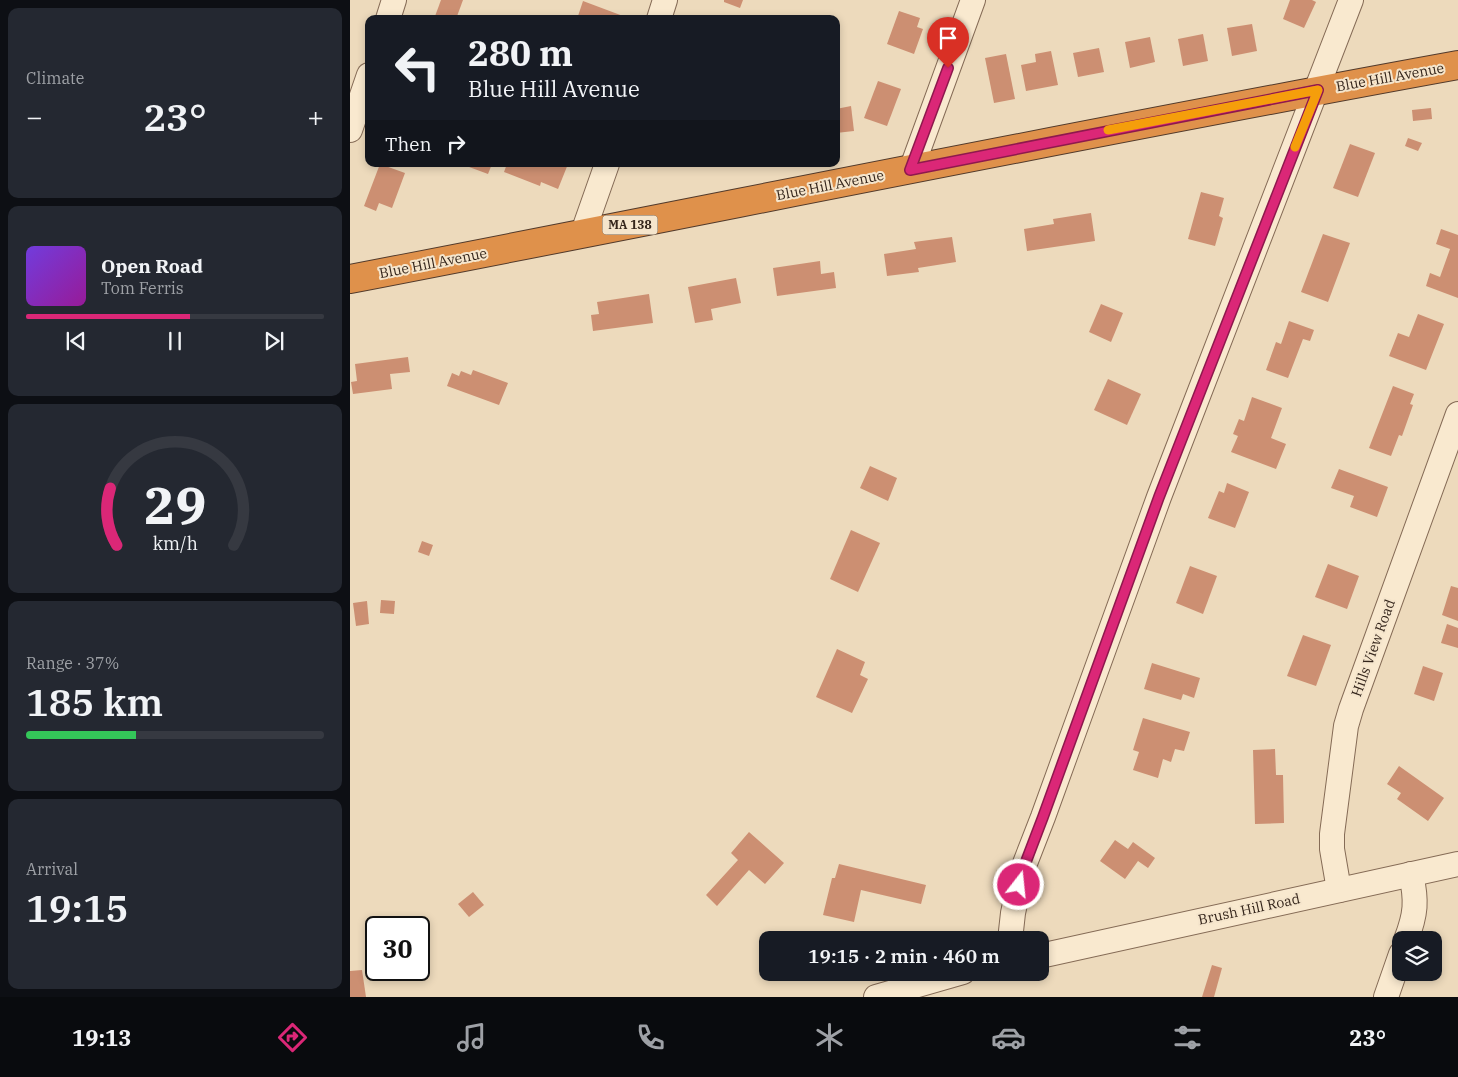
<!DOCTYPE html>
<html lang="en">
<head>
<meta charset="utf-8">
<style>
	body { margin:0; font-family:"IBM Plex Serif",serif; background:#242831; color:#f1f3f6; height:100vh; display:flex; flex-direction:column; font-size:19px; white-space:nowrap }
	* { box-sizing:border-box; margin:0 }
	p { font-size:16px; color:#9ea1a6 }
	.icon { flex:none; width:28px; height:28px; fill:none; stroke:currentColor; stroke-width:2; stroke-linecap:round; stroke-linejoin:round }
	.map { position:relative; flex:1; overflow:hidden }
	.panel { display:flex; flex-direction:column; gap:8px; padding:8px; background:#0d0f14; width:350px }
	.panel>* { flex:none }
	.banner { position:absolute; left:15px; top:15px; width:475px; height:152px; border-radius:10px; box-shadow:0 2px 8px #0003; background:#171b24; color:#f1f3f6; overflow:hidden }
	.fabs { position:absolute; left:1042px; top:931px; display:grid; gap:10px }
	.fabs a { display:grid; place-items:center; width:50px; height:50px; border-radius:10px; background:#171b24; box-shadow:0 2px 8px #0003; font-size:25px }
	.speed { position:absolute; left:15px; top:916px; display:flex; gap:10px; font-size:25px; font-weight:700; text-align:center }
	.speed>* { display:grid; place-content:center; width:65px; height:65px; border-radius:50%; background:#171b24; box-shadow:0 2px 8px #0003; line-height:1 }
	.speed .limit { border:2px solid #111; border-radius:8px; background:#fff; color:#111 }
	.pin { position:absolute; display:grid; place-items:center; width:42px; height:42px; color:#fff; margin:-51px -21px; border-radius:50% 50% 50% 0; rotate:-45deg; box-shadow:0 0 5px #0007 }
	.pin .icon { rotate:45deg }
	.me { position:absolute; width:55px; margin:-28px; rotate:16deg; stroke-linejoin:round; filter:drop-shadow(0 0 4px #0008) }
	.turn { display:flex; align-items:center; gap:18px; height:105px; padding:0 20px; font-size:22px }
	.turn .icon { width:65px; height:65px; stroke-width:2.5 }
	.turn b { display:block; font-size:35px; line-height:42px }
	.then { display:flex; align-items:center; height:48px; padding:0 20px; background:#0003; gap:10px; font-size:19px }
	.big { font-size:38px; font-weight:600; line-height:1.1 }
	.panel .card { flex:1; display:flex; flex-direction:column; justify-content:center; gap:8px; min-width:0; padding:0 18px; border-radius:10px; background:#242831 }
	.panel .dial { align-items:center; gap:0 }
	.dial svg { height:130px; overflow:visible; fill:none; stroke:#363941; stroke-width:7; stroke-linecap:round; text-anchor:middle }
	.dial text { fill:#f1f3f6; stroke:none }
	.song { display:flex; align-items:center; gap:15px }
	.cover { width:60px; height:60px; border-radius:8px; background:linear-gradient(135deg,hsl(260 70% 55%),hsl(300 70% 35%)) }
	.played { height:5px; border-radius:2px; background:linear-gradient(90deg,#db2777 55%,#363941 55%) }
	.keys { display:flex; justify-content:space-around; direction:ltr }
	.heat { display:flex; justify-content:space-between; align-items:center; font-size:28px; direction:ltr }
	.charge { height:8px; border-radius:4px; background:linear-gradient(90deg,#34c759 37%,#363941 0) }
	.trip { position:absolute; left:409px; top:931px; width:290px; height:50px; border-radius:10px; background:#171b24; box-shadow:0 2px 8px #0003; font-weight:600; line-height:50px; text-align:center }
	.tabs { display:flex; height:80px; justify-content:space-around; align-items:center; background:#090b0e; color:#9ea1a6 }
	.tabs .icon { width:35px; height:35px }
	.tabs .active { color:#db2777 }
	.tabs b { font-size:22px; color:#f1f3f6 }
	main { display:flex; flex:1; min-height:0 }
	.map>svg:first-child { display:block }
</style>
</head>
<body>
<main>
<section class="panel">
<div class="card"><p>Climate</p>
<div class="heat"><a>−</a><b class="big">23°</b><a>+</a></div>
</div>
<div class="card">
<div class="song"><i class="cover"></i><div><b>Open Road</b><p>Tom Ferris</p></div></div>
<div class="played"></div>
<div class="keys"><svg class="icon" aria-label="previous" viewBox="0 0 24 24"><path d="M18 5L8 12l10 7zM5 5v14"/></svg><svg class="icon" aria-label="pause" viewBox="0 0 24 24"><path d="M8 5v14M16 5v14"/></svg><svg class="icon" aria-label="next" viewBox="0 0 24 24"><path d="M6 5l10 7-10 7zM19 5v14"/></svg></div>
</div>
<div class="card dial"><svg viewBox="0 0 100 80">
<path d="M14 69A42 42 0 1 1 86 69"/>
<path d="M14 69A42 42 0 0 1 10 34" stroke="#db2777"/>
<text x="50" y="56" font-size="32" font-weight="700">29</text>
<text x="50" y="72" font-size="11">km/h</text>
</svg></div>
<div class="card"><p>Range · 37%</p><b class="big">185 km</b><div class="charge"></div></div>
<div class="card"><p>Arrival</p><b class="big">19:15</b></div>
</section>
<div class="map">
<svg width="1108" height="997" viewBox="0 0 1108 997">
	<rect width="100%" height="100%" fill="#eddabc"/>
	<g fill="#cc8f72">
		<path d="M 91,0 L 113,0 L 106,19 L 84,19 Z"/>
		<path d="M 374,0 L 393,0 L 390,8 L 374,2 Z"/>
		<path d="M 940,0 L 962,0 L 966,2 L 954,28 L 933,19 Z"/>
		<path d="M 233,1 L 273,16 L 272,19 L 237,19 L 228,16 Z"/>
		<path d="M 549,11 L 570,18 L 567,27 L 573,29 L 564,54 L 537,44 Z"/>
		<path d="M 902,24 L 907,51 L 882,56 L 877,28 Z"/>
		<path d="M 853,34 L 858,61 L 833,66 L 828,39 Z"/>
		<path d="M 800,37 L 805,62 L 780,68 L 775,42 Z"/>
		<path d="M 749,48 L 754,72 L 728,77 L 723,53 Z"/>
		<path d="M 701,51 L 708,85 L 676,91 L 671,65 L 686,62 L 685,54 Z"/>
		<path d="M 656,54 L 665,99 L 644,103 L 635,58 Z"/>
		<path d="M 528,81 L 551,89 L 537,126 L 514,118 Z"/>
		<path d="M 501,106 L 504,131 L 486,133 L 486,109 Z"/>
		<path d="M 1081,108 L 1082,119 L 1063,121 L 1062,110 Z"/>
		<path d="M 1058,138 L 1072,143 L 1068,151 L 1055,146 Z"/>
		<path d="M 1000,144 L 1025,153 L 1008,197 L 983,188 Z"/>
		<path d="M 30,164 L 55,173 L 42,208 L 29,203 L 26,211 L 14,206 Z"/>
		<path d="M 111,164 L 142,164 L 138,174 Z"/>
		<path d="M 157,164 L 218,164 L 208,189 L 191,182 L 190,186 L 154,172 Z"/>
		<path d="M 851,192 L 874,198 L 869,216 L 873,218 L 865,246 L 838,239 Z"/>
		<path d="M 741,213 L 745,241 L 677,251 L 674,229 L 704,224 L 703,219 Z"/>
		<path d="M 1091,229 L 1108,235 L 1108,298 L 1076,286 L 1080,273 L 1090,277 L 1100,249 L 1086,244 Z"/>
		<path d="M 973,234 L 1000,243 L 978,302 L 951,292 Z"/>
		<path d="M 602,237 L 606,262 L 568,268 L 569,272 L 537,276 L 534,254 L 566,249 L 564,242 Z"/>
		<path d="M 470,261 L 471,274 L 484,272 L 486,288 L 427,296 L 423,268 Z"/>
		<path d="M 386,278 L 391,303 L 361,309 L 363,320 L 345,323 L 338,287 Z"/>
		<path d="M 299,294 L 303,323 L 243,331 L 241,315 L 249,314 L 247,302 Z"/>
		<path d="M 751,304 L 773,313 L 761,342 L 739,332 Z"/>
		<path d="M 1068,314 L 1094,324 L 1076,370 L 1039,356 L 1048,333 L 1059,337 Z"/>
		<path d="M 939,321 L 964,330 L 960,341 L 953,339 L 938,378 L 916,370 L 926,342 L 931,344 Z"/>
		<path d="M 58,357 L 60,372 L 40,374 L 42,389 L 3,394 L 1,382 L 7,381 L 5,364 Z"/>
		<path d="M 123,370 L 158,383 L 149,405 L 97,386 L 102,373 L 109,376 L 111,371 L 121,375 Z"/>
		<path d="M 758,379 L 791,394 L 777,425 L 744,410 Z"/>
		<path d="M 1043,386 L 1064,394 L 1060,404 L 1063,405 L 1052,436 L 1049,435 L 1041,456 L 1019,448 Z"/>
		<path d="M 902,397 L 932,408 L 921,438 L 936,444 L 926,469 L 881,452 L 888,436 L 883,434 L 889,419 L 894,421 Z"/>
		<path d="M 520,466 L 547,478 L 538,501 L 510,488 Z"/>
		<path d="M 989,469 L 1038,487 L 1027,517 L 1000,507 L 1004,496 L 981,488 Z"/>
		<path d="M 877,483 L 899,492 L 885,528 L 858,518 L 869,491 L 874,493 Z"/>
		<path d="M 501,530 L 530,543 L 508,592 L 480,579 Z"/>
		<path d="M 72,541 L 83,545 L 79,556 L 68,552 Z"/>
		<path d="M 978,564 L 1009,576 L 997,609 L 965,597 Z"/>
		<path d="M 840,566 L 867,576 L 853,614 L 826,603 Z"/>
		<path d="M 1101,586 L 1108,588 L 1108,621 L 1092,615 Z"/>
		<path d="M 31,600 L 45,601 L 44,614 L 30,613 Z"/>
		<path d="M 17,601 L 19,624 L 6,626 L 3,603 Z"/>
		<path d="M 1097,624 L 1108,628 L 1108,648 L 1091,643 Z"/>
		<path d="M 953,635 L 981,645 L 966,686 L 937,676 Z"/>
		<path d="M 487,649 L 515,662 L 510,675 L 518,679 L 502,713 L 466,697 Z"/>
		<path d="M 802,663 L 850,678 L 844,698 L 833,694 L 831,700 L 794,689 Z"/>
		<path d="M 1073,666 L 1093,673 L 1084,701 L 1064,694 Z"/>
		<path d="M 793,718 L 840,732 L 834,751 L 825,749 L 821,762 L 813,759 L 808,778 L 783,770 L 789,752 L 783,750 Z"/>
		<path d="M 925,749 L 926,775 L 933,775 L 934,823 L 905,824 L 903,750 Z"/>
		<path d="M 1049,766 L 1094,798 L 1078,821 L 1047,799 L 1051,793 L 1037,784 Z"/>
		<path d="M 399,832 L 434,863 L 415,884 L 399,870 L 367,906 L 356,895 L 388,860 L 381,853 Z"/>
		<path d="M 765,840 L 778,849 L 783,842 L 805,858 L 798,868 L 788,861 L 775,879 L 750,861 Z"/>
		<path d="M 489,864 L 576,885 L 571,904 L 511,890 L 504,922 L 473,915 L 482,878 L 485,878 Z"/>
		<path d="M 123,892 L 134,905 L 119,917 L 108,904 Z"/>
		<path d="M 862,965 L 872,968 L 864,997 L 852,997 Z"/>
		<path d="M 12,970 L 16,997 L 0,997 L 0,971 Z"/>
	</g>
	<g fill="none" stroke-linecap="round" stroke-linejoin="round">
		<g stroke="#856b56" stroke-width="26">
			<g id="minor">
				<path d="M 38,19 L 44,0"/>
				<path d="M 309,19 L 315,0"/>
				<path d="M 0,130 L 19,75"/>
				<path d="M 561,170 L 623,0"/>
				<path d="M 232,235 L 257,164"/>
				<path d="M 989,890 L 982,849 L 982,834 L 996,726 L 1001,709 L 1108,414"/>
				<path d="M 660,940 L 663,913 L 672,871 L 693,817 L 809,497 L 1001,0"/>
				<path d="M 1056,940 C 1066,914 1067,901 1061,874"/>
				<path d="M 690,956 L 1108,864"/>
				<path d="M 526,997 L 613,972"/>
				<path d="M 1036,997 L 1051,954"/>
			</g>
		</g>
		<g stroke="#523a2b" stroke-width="30">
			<path id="highway" d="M 0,279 C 369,208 738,132 1108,65"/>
		</g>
		<use href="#minor" stroke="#f9e9cf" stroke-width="24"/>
		<use href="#highway" stroke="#df914b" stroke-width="28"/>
	</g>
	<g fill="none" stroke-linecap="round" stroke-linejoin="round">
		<g stroke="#8e194d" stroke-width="12">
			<path id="route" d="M 598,68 L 560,170 L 968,90 L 809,497 L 693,817 L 672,872 L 669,885"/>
		</g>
		<use href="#route" stroke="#db2777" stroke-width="9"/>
		<path stroke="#f59e0b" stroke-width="9" d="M 758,130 L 968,90 L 945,147"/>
	</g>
	<g text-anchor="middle" stroke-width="4" stroke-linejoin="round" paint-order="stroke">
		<rect fill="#f5e5cc" stroke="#6e5f50" stroke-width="1" x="252.5" y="215.5" width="55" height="19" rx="4"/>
		<g font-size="12" font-weight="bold" fill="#34251b">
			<text x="280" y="229">MA 138</text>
		</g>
		<g font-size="14" fill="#34251b" stroke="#f5e5cc">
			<text transform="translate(1040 77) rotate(-10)" y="5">Blue Hill Avenue</text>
			<text transform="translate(480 185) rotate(-11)" y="5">Blue Hill Avenue</text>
			<text transform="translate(83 263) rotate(-11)" y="5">Blue Hill Avenue</text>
			<text transform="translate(1023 648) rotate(-70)" y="5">Hills View Road</text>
			<text transform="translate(899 909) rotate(-12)" y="5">Brush Hill Road</text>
		</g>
	</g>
</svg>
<div class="fabs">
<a><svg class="icon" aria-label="layers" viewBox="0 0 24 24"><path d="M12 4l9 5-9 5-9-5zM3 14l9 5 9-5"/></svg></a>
</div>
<div class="speed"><div class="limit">30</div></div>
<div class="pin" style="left:598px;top:68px;background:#d93025"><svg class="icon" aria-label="arrive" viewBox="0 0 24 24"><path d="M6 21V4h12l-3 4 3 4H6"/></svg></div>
<svg class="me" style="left:669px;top:885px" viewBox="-20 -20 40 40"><circle r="17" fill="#db2777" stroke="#fff" stroke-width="3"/><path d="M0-11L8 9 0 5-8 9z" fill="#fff"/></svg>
<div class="trip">19:15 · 2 min · 460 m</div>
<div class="banner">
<div class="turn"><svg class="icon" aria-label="left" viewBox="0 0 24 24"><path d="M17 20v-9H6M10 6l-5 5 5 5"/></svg><div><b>280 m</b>Blue Hill Avenue</div></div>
<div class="then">Then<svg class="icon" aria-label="right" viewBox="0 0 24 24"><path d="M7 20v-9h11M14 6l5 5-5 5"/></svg></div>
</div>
</div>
</main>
<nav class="tabs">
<b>19:13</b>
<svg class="icon active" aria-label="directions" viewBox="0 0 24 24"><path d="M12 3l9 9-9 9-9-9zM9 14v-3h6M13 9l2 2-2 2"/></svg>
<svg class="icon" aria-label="music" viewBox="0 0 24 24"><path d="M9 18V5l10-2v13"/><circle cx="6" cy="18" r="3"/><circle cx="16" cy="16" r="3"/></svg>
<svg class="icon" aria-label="phone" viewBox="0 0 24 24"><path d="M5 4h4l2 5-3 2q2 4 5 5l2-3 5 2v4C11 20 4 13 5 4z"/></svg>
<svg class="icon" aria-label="climate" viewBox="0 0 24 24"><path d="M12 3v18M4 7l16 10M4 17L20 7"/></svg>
<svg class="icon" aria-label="car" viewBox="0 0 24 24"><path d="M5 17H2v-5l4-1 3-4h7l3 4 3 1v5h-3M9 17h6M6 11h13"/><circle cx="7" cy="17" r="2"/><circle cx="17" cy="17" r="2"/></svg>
<svg class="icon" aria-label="filters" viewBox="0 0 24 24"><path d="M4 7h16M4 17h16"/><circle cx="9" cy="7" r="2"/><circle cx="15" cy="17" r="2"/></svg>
<b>23°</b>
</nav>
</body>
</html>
